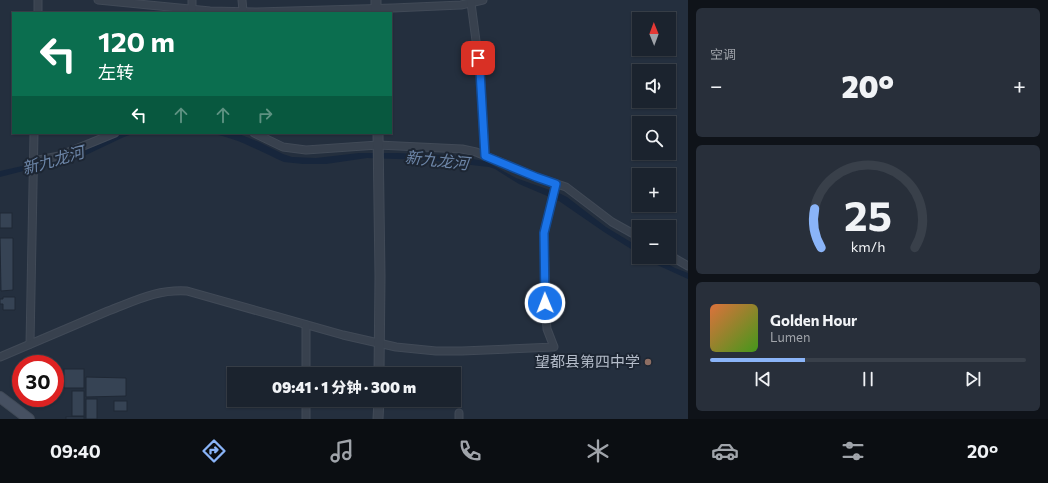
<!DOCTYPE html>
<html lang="zh">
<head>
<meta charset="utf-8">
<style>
	body { margin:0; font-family:Commissioner,"Noto Sans SC",sans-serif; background:#282f3a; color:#f1f3f6; height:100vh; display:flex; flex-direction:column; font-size:15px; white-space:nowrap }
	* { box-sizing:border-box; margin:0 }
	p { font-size:13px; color:#a0a4aa }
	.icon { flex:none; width:22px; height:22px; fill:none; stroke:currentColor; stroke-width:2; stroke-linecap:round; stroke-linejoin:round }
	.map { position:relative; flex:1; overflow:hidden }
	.details { display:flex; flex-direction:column; gap:8px; padding:8px; background:#0f1319; width:360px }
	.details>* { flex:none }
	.top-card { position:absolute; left:12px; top:12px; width:380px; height:122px; border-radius:0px; box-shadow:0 1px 3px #0004,0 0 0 1px #39404a; background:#0b6e4f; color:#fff; overflow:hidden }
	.needle { width:26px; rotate:359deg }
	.controls { position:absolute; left:632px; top:12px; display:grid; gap:8px }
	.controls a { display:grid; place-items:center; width:44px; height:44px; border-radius:0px; background:#1b232e; box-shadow:0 1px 3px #0004,0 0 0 1px #39404a; font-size:20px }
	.speed { position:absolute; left:12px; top:355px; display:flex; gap:8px; font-size:20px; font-weight:700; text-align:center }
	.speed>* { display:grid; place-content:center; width:52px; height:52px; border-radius:50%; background:#1b232e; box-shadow:0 1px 3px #0004,0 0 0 1px #39404a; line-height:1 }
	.speed .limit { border:6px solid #d22; background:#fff; color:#111 }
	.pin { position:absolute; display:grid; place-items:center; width:34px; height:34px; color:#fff; margin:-17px; border-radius:8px; box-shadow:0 2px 6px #0006 }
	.me { position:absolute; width:44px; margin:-22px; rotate:359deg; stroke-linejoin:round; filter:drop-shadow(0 0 3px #0008) }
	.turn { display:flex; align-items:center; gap:14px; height:84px; padding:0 20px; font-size:18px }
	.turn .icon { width:52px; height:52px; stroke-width:2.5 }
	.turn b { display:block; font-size:28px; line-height:34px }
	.lanes { display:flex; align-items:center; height:38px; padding:0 20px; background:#0003; justify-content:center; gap:20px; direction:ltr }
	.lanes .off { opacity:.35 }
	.big { font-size:30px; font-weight:800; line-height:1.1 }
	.details .tile { flex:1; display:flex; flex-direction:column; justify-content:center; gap:6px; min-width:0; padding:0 14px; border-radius:6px; background:#282f3a }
	.details .dial { align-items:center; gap:0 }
	.dial svg { height:104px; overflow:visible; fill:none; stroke:#39404a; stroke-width:7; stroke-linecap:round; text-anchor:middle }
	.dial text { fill:#f1f3f6; stroke:none }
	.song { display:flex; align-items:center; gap:12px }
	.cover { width:48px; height:48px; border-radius:6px; background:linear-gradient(135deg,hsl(20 70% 55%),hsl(100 70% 35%)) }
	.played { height:4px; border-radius:2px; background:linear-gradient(90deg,#8ab4f8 30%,#39404a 30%) }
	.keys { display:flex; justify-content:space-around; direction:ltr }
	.heat { display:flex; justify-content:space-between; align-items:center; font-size:22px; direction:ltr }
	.trip { position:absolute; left:227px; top:367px; width:234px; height:40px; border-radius:0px; background:#1b232e; box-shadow:0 1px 3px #0004,0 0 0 1px #39404a; font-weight:800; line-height:40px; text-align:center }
	.tab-bar { display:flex; height:64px; justify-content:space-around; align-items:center; background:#0b0e12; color:#a0a4aa }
	.tab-bar .icon { width:28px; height:28px }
	.tab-bar .current { color:#8ab4f8 }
	.tab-bar b { font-size:18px; color:#f1f3f6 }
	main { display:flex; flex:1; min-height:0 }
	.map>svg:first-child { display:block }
</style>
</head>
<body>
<main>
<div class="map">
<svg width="688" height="419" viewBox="0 0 688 419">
	<rect width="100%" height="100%" fill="#242f3e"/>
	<g fill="#17263c">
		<path d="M 122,133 L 135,133 L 124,137 L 86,155 L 0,177 L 0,171 L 75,154 L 108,138 Z"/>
		<path d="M 207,133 L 233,133 L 239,134 L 259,142 L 283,154 L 292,157 L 316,158 L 359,153 L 396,153 L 445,155 L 485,161 L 516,178 L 561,194 L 567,197 L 606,227 L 639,247 L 639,254 L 604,232 L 559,201 L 519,184 L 495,169 L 489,167 L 427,160 L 367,158 L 326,164 L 303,164 L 284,162 C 259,151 234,136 207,133 Z"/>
		<path d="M 644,257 L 655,257 L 675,268 L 688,273 L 688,279 L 655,264 Z"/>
	</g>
	<g fill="#364354" stroke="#1f2835">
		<rect x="0" y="213" width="12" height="15"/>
		<path d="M 0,238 L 13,238 L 13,290 L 1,291 Z"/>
		<path d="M 3,297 L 15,297 L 15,310 L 3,310 L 3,304 L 0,304 L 0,299 L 3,299 Z"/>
		<rect x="64" y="369" width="20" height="19"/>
		<path d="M 86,377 L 126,378 L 126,396 L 86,397 Z"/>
		<rect x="72" y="391" width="12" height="25"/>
		<rect x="86" y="399" width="11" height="20"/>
		<rect x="114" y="401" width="13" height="10"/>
		<rect x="66" y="417" width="18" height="2"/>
	</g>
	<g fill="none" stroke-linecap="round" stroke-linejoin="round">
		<g stroke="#414a57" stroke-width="9">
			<g id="minor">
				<path d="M 98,0 L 210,11 L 257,12 L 393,8 L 461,5 L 483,0"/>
				<path d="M 192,0 L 192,9"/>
				<path d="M 242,0 L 243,11"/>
				<path d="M 471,3 L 480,71 L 485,156"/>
				<path d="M 38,13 L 38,0"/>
				<path d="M 254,133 L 283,147 L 306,150 L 378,145 L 462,149 L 476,152 L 536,177 L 566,187 L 612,222 L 639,237"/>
				<path d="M 34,161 L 59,156 L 115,133"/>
				<path d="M 669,255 L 688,266"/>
				<path d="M 30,344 L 34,133"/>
				<path d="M 0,357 C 36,342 72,326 108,311 C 135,301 157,289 187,291 L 343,335 L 396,347 L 436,351 L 462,351 L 554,347 L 547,329 L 546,317 L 544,233 L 556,184"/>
				<path d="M 306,374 L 306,325"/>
				<path d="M 459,413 L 459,419"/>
				<path d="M 306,419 L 306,400"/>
			</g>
		</g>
		<g stroke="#414a57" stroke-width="11">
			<g id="tertiary">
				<path d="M 376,0 L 376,13"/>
				<path d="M 378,133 L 380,276 L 379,374"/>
				<path d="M 378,419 L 379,400"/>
			</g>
		</g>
		<g stroke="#414a57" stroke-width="12">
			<path id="secondary" d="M 0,397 L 29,419"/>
		</g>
		<use href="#minor" stroke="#38414e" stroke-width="7"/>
		<use href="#tertiary" stroke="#38414e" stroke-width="9"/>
		<use href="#secondary" stroke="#465061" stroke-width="10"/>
	</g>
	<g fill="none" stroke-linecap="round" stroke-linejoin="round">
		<g stroke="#114b97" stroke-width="10">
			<path id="route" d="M 478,58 L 480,71 L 485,156 L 536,177 L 556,184 L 544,233 L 545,303"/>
		</g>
		<use href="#route" stroke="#1a73e8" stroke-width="7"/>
	</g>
	<circle fill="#8d6e63" stroke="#1d2633" stroke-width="1.5" cx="648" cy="362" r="4"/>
	<g text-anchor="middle" stroke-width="4" stroke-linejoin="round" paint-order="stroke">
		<g font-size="15" fill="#b4bcc9" stroke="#1d2633" text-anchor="end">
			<text x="640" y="367">望都县第四中学</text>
		</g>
		<g font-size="16" font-style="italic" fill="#6d86a8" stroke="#1d2633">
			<text transform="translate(53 160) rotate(-16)" y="6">新九龙河</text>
			<text transform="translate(437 160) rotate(6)" y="6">新九龙河</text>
		</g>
	</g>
</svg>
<div class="controls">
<a><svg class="needle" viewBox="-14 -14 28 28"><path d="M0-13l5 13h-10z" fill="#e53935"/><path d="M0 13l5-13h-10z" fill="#a0a4aa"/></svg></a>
<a><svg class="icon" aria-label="sound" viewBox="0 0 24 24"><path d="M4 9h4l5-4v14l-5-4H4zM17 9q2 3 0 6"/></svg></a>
<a><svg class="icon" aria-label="search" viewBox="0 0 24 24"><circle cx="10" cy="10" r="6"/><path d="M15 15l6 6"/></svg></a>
<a>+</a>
<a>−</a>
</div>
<div class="speed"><div class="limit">30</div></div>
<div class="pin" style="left:478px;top:58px;background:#d93025"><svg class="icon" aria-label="arrive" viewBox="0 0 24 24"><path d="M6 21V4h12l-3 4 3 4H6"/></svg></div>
<svg class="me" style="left:545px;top:303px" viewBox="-20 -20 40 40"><circle r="17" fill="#1a73e8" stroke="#fff" stroke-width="3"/><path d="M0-11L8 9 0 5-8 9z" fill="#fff"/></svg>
<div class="trip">09:41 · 1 分钟 · 300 m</div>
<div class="top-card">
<div class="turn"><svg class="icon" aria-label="left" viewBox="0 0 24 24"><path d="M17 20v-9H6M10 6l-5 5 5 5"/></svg><div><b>120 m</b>左转</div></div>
<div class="lanes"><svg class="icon" aria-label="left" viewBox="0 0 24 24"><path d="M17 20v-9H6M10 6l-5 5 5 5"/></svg><svg class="icon off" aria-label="ahead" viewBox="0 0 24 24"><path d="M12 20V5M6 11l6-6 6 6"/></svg><svg class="icon off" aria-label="ahead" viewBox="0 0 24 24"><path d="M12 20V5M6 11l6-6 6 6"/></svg><svg class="icon off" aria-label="right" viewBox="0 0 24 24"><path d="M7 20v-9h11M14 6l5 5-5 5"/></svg></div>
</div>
</div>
<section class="details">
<div class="tile"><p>空调</p>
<div class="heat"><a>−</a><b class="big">20°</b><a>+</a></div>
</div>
<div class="tile dial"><svg viewBox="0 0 100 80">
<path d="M14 69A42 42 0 1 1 86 69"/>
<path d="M14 69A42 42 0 0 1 9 39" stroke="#8ab4f8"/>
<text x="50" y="56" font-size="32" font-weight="700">25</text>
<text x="50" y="72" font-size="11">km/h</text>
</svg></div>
<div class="tile">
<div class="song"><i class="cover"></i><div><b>Golden Hour</b><p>Lumen</p></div></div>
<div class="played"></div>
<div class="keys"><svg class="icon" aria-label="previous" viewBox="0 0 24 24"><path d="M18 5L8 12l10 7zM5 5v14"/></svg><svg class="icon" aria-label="pause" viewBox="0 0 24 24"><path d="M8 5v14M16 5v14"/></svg><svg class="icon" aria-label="next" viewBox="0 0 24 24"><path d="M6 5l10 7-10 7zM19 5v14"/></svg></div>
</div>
</section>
</main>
<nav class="tab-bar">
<b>09:40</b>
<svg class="icon current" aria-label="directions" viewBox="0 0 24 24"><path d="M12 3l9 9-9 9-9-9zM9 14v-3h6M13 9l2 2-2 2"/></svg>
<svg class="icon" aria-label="music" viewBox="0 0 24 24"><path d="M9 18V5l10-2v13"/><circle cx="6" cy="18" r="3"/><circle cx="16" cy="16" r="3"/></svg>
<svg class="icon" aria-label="phone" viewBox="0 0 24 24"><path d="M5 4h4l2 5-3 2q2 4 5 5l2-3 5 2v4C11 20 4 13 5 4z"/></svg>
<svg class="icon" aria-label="climate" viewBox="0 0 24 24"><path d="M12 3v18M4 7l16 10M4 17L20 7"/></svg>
<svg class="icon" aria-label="car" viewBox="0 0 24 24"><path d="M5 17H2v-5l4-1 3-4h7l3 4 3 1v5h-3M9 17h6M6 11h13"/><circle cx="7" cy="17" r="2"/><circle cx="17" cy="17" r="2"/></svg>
<svg class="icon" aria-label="filters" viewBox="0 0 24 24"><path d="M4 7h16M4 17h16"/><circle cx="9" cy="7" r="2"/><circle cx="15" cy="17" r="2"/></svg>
<b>20°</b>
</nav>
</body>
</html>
